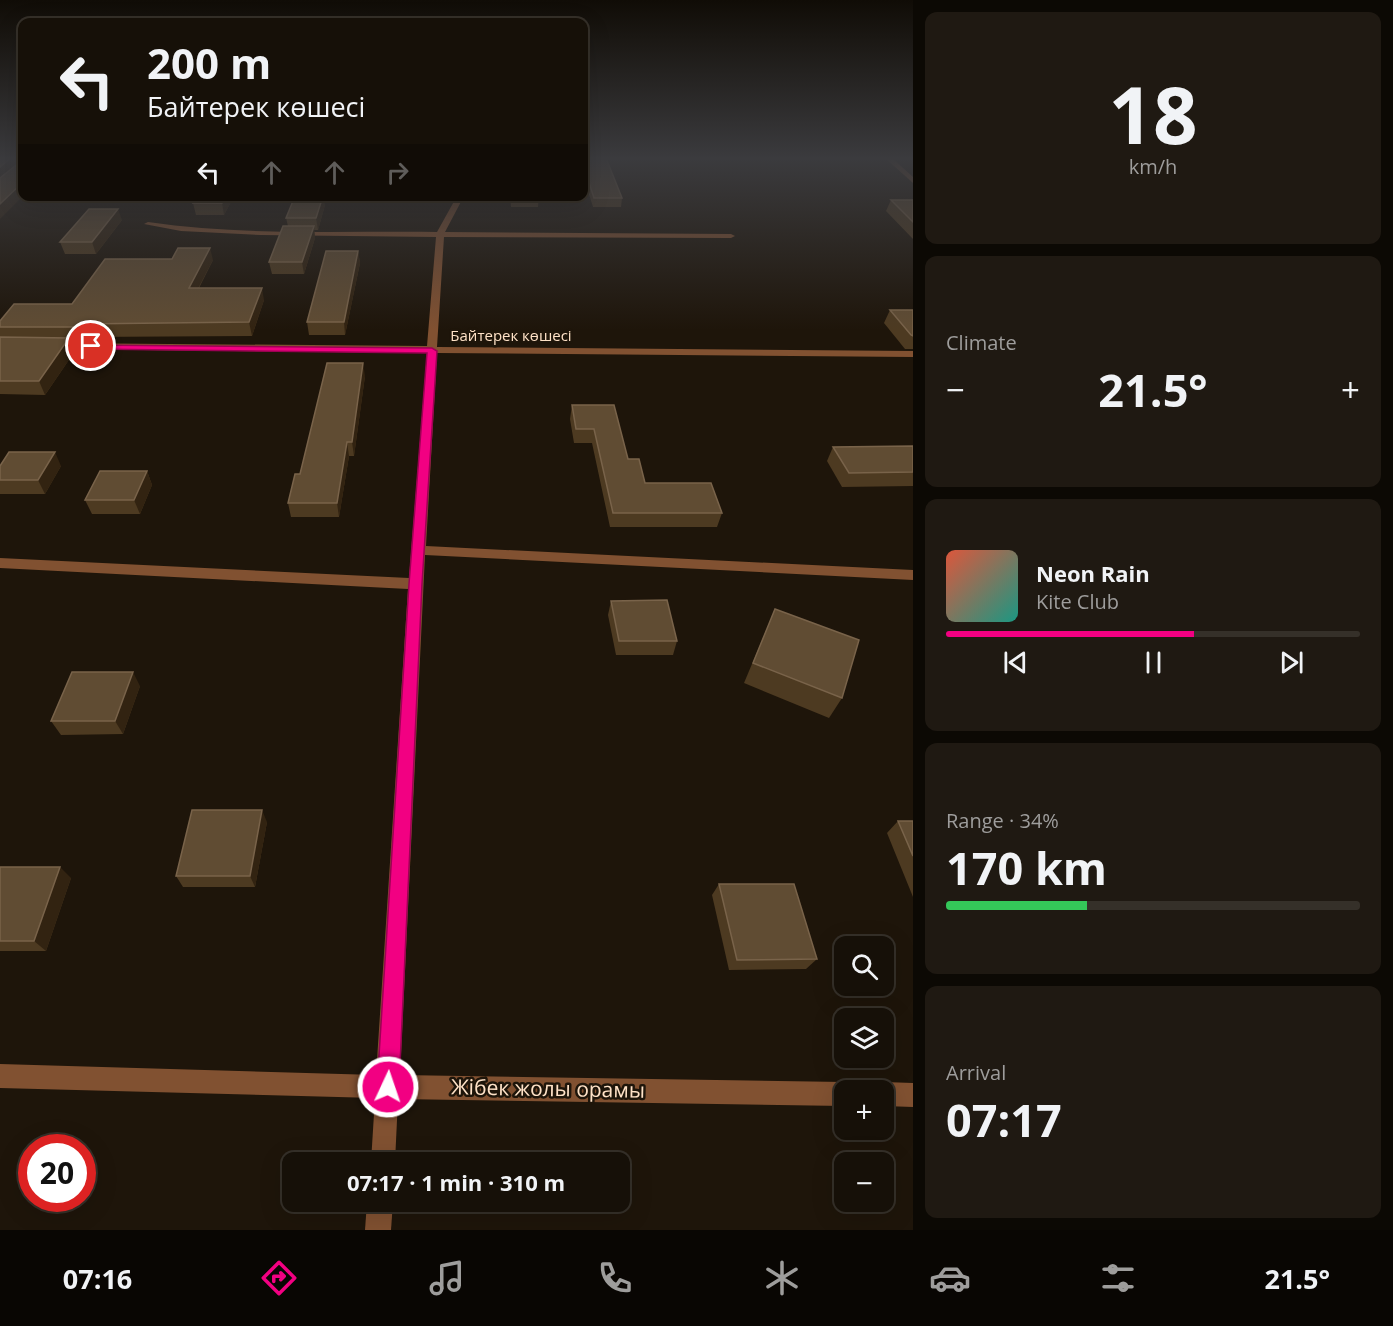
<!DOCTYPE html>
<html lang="en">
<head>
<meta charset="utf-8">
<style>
	body { margin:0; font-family:"Open Sans",sans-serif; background:#1f1912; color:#f1f3f6; height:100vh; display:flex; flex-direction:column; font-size:22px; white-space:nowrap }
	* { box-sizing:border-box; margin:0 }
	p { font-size:20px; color:#9e9d9c }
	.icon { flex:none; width:33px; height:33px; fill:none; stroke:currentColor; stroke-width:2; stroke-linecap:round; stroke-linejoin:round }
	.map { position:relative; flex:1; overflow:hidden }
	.details { display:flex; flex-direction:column; gap:12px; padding:12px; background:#0c0904; width:480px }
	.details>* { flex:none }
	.hud { position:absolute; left:18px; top:18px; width:570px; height:183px; border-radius:12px; box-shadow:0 6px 24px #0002,0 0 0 2px #353029; background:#161008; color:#f1f3f6; overflow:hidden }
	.controls { position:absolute; left:834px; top:936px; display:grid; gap:12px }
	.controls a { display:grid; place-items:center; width:60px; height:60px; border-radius:12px; background:#161008; box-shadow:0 6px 24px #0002,0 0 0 2px #353029; font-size:30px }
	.speed { position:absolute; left:18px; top:1134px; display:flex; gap:12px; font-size:30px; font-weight:700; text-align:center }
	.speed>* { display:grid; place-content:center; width:78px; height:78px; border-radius:50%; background:#161008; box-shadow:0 6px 24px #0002,0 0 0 2px #353029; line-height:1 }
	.speed .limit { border:9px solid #d22; background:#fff; color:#111 }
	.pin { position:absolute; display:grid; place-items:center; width:51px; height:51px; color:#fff; margin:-26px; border:3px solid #fff; border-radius:50%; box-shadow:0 2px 6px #0007 }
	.me { position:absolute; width:66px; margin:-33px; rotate:3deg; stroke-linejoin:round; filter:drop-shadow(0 0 4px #0008) }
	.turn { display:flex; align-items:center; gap:21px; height:126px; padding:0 30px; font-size:27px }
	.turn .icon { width:78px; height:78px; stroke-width:2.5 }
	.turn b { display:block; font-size:42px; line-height:51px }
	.lanes { display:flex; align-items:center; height:57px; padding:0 30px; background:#0003; justify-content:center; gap:30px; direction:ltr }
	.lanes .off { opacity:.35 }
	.big { font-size:45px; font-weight:700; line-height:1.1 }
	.details .card { flex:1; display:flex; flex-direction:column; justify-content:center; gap:9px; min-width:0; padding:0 21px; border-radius:12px; background:#1f1912 }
	.details .dial { align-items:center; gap:0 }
	.dial b { font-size:78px; line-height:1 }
	.song { display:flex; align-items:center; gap:18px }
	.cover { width:72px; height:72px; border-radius:9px; background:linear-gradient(135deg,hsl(10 70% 55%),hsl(170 70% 35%)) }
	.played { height:6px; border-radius:3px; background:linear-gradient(90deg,#f20082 60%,#353029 60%) }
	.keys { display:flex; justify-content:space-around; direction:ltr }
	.heat { display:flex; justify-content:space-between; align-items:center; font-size:33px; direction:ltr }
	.charge { height:9px; border-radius:4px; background:linear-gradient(90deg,#34c759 34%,#353029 0) }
	.trip { position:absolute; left:282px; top:1152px; width:348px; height:60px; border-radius:12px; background:#161008; box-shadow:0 6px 24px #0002,0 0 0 2px #353029; font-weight:700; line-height:60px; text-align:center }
	.tab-bar { display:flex; height:96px; justify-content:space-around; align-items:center; background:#090603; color:#9e9d9c }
	.tab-bar .icon { width:42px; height:42px }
	.tab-bar .selected { color:#f20082 }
	.tab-bar b { font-size:27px; color:#f1f3f6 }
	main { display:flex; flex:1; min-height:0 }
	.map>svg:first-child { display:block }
</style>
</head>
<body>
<main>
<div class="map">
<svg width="913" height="1230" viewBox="0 0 913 1230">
	<rect width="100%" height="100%" fill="#1e150a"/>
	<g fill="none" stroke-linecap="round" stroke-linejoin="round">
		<g fill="#815131" fill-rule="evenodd">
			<path d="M 884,157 L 891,157 L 913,177 L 913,183 Z"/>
			<path d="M 457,196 L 464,196 L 445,232 L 731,234 L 735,236 L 731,238 L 444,237 L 437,347 L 913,351 L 913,357 L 437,353 L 426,546 L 913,570 L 913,580 L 425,555 L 400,1075 L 844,1082 L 852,1086 L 854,1090 L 844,1090 L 844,1106 L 398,1099 L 395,1162 L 371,1162 L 375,1098 L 0,1088 L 0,1064 L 376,1075 L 408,589 L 0,568 L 0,558 L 409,578 L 427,353 L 52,349 L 47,346 L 52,343 L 427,346 L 436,237 L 261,235 L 181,231 L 144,224 L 148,222 C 243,236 341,231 437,232 Z"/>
			<path d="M 884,1082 L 913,1083 L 913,1107 L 884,1106 L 884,1090 L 874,1090 L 876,1086 Z"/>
			<path d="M 367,1202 L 393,1202 L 391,1230 L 365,1230 Z"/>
		</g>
	</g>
	<g fill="#4d3a21">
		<path d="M 584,158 L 622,198 L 621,207 L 593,207 L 584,178 Z"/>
		<path d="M 136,196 L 234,196 L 224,215 L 196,215 L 193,203 L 195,200 L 137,200 Z"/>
		<path d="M 510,196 L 539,196 L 538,207 L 511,207 Z"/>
		<path d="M 891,200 L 913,200 L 913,239 L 886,211 Z"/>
		<path d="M 325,205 L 318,230 L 314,230 L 315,238 L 304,274 L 272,274 L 269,262 L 288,226 L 286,218 Z"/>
		<path d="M 122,220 L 96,254 L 65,254 L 60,242 Z"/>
		<path d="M 358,251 L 360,263 L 345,335 L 309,335 L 307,322 Z"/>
		<path d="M 213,260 L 199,288 L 264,300 L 252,336 L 84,337 L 82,341 L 70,340 L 75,351 L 45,395 L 0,394 L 0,321 L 72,304 Z"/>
		<path d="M 890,310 L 913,310 L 913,349 L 905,349 L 884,323 Z"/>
		<path d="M 365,376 L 354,456 L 349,456 L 339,517 L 291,517 L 288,503 L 300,474 Z"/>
		<path d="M 572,405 L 628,459 L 645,483 L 722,513 L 717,527 L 610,527 L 592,443 L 574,443 L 570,419 Z"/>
		<path d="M 913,446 L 913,486 L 842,487 L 827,461 L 833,447 Z"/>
		<path d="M 0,466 L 61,466 L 45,494 L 0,494 Z"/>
		<path d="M 147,471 L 152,485 L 140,514 L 92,514 L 85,500 Z"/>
		<path d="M 611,601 L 677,641 L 673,655 L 616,655 L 608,615 Z"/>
		<path d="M 775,609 L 842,698 L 829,718 L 744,683 Z"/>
		<path d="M 140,686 L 123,734 L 61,735 L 51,721 Z"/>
		<path d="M 898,821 L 913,821 L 913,897 L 887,833 Z"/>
		<path d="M 267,822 L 255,887 L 183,887 L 176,876 Z"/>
		<path d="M 0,867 L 71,878 L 46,951 L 0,951 Z"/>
		<path d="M 719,884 L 817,959 L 806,969 L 729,970 L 712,895 Z"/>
	</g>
	<g fill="#322311">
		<path d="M 12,157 L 15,157 L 18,166 L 0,180 L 0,167 Z"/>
		<path d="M 22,183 L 23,196 L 0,219 L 0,204 Z"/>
		<path d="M 226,196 L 234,196 L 224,215 L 222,203 Z"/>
		<path d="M 323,196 L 324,196 L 325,205 L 318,230 L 316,218 Z"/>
		<path d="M 118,209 L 122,220 L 96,254 L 92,242 Z"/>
		<path d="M 314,226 L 315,238 L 304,274 L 302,262 Z"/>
		<path d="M 210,248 L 213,260 L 192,300 L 189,288 Z"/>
		<path d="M 358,251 L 360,263 L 345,335 L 344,322 Z"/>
		<path d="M 262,288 L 264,300 L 252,336 L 249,322 Z"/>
		<path d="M 79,324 L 84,337 L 82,341 L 77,327 Z"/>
		<path d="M 69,338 L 75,351 L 45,395 L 39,381 Z"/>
		<path d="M 363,363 L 365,376 L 354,456 L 352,442 Z"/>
		<path d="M 347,442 L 349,456 L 339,517 L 337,503 Z"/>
		<path d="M 55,452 L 61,466 L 45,494 L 38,480 Z"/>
		<path d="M 147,471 L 152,485 L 140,514 L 134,500 Z"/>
		<path d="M 133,672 L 140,686 L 123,734 L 115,721 Z"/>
		<path d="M 262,810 L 267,822 L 255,887 L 250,876 Z"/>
		<path d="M 60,867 L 71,878 L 46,951 L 34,941 Z"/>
	</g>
	<g fill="#604c33" stroke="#79634a" stroke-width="1.5">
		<path d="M 0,157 L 12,157 L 0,167 Z"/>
		<path d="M 20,157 L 22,157 L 22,183 L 0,204 L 0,178 L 20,162 Z"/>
		<path d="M 584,158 L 606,158 L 622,198 L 594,198 L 584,167 Z"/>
		<path d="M 197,196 L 226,196 L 222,203 L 193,203 Z"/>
		<path d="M 295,196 L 323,196 L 316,218 L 286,218 Z"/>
		<rect x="511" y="196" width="28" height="2"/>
		<path d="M 891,200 L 913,200 L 913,222 Z"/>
		<path d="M 89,209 L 118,209 L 92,242 L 60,242 Z"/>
		<path d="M 283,226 L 314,226 L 302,262 L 269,262 Z"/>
		<path d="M 178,248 L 210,248 L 189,288 L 262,288 L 249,322 L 79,324 L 77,327 L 0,327 L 0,321 L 14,304 L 72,304 L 105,259 L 172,259 Z"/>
		<path d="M 326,251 L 358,251 L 344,322 L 307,322 Z"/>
		<path d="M 890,310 L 913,310 L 913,336 L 911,335 Z"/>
		<path d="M 0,337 L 69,338 L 39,381 L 0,381 Z"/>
		<path d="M 327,363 L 363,363 L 352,442 L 347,442 L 337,503 L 288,503 L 295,474 L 300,474 Z"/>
		<path d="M 572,405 L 614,405 L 628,459 L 639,459 L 645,483 L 711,483 L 722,513 L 613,513 L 594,429 L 576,429 Z"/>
		<path d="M 913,446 L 913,472 L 849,473 L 833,447 Z"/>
		<path d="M 9,452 L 55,452 L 38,480 L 0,480 L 0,466 Z"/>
		<path d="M 100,471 L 147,471 L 134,500 L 85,500 Z"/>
		<path d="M 667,600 L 677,641 L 619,641 L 611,601 Z"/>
		<path d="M 775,609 L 859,640 L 842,698 L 753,663 Z"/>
		<path d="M 72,672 L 133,672 L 115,721 L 51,721 Z"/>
		<path d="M 192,810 L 262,810 L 250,876 L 176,876 Z"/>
		<path d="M 898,821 L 913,821 L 913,856 Z"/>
		<path d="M 0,867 L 60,867 L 34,941 L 0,941 Z"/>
		<path d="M 719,884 L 794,884 L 817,959 L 737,960 Z"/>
	</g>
	<linearGradient id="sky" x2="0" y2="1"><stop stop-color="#100c06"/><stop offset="0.48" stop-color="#3b3b3e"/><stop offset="1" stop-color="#3b3b3e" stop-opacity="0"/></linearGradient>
	<rect width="913" height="330" fill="url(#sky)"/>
	<path fill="#f20082" stroke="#9d0054" stroke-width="1.5" d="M 88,345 L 432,348 L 437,351 L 422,584 L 399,1087 L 396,1094 L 388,1097 L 380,1094 L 377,1087 L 409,584 L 427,353 L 91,349 L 86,346 Z"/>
	<g text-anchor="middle" stroke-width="5" stroke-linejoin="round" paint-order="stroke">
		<g font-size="15" fill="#ffe2c7" stroke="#1e150a">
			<text x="511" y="341">Байтерек көшесі</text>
		</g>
		<g font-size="21" fill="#ffe2c7" stroke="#1e150a">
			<text transform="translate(548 1089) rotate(1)" y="7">Жібек жолы орамы</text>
		</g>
	</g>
</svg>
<div class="controls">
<a><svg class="icon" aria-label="search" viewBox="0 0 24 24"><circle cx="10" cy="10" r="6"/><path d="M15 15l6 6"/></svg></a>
<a><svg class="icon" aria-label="layers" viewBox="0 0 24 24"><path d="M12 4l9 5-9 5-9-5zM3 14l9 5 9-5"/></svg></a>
<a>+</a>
<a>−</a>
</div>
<div class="speed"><div class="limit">20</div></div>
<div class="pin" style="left:91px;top:346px;background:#d93025"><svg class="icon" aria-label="arrive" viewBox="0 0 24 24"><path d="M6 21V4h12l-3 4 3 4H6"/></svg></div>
<svg class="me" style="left:388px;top:1087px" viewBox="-20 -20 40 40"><circle r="17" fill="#f20082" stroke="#fff" stroke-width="3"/><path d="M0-11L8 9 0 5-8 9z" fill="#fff"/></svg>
<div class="trip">07:17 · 1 min · 310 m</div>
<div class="hud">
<div class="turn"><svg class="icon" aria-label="left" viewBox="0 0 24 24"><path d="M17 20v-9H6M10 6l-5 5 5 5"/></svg><div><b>200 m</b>Байтерек көшесі</div></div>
<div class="lanes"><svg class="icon" aria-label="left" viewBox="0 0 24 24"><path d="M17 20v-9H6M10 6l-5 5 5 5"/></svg><svg class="icon off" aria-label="ahead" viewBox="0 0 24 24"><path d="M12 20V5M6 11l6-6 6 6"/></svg><svg class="icon off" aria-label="ahead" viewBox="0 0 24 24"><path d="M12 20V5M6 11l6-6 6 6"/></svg><svg class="icon off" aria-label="right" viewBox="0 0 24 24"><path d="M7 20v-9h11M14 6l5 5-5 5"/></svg></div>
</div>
</div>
<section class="details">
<div class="card dial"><b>18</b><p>km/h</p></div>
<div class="card"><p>Climate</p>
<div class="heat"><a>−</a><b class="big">21.5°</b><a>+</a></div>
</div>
<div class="card">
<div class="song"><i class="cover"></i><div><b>Neon Rain</b><p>Kite Club</p></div></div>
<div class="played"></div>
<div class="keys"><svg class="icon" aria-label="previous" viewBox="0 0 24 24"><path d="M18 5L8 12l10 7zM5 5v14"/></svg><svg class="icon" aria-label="pause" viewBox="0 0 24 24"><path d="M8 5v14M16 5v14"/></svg><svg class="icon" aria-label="next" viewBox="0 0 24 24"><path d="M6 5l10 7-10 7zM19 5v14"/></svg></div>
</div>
<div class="card"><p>Range · 34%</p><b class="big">170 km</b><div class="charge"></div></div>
<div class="card"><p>Arrival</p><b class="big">07:17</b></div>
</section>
</main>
<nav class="tab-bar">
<b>07:16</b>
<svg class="icon selected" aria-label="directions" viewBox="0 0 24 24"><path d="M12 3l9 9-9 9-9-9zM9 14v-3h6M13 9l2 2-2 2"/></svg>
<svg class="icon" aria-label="music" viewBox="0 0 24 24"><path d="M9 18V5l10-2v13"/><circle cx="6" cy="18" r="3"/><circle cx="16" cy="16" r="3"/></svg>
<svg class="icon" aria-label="phone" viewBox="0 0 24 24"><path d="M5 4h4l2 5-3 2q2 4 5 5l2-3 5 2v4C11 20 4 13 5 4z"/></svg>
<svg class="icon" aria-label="climate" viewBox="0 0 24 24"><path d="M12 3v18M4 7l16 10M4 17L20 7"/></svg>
<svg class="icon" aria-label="car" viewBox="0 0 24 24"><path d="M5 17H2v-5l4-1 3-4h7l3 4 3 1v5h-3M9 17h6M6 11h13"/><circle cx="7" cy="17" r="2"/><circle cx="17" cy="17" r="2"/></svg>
<svg class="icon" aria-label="filters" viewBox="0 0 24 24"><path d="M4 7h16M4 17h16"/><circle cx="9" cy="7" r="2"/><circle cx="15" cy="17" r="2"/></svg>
<b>21.5°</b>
</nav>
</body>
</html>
